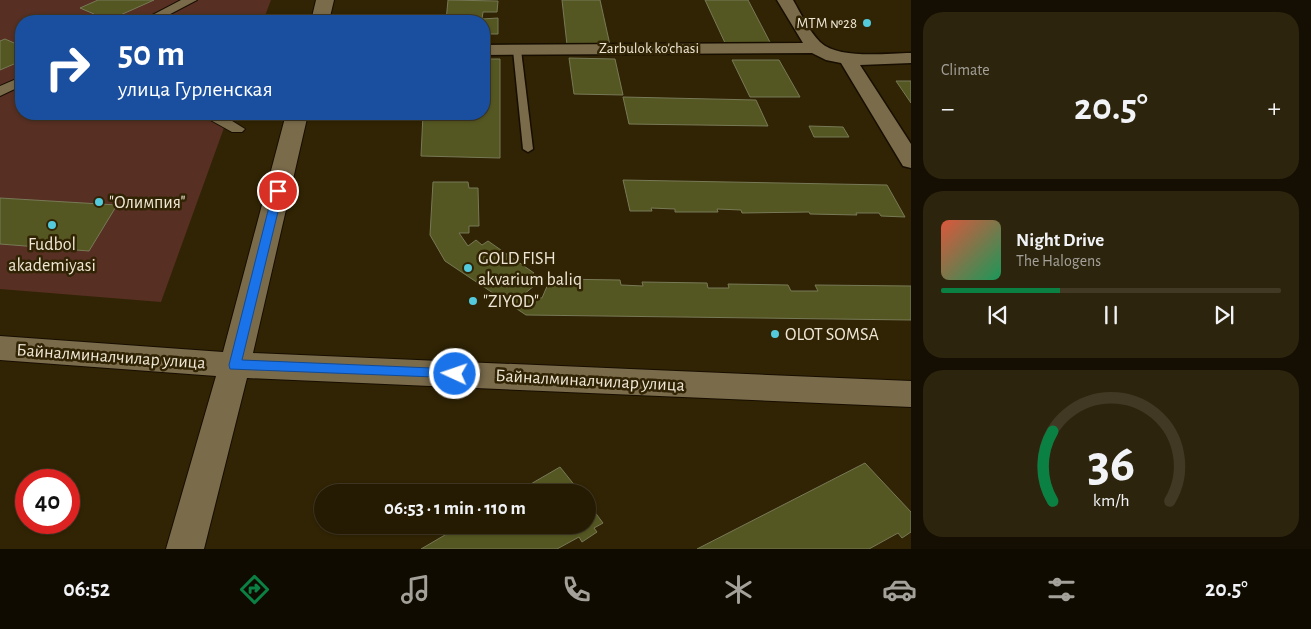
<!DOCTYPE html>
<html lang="en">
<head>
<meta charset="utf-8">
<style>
	body { margin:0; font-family:"Alegreya Sans",sans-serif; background:#2d240d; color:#f1f3f6; height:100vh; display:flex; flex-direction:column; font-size:19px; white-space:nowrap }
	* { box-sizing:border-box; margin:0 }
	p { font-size:16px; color:#a3a19a }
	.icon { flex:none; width:28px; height:28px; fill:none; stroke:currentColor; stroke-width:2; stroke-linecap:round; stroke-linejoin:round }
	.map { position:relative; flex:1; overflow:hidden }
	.panel { display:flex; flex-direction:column; gap:12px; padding:12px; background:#140f02; width:400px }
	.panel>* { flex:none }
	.top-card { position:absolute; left:15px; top:15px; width:475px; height:105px; border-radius:20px; box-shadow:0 1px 4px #0004,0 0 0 1px #423925; background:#1a4fa0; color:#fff; overflow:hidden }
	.speed { position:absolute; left:15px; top:469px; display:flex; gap:10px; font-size:25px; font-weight:700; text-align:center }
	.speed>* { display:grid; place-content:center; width:65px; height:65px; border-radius:50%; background:#251b03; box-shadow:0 1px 4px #0004,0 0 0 1px #423925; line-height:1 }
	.speed .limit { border:8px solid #d22; background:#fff; color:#111 }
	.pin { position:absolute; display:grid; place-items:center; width:42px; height:42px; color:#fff; margin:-21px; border:2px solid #fff; border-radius:50%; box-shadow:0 1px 5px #0007 }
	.me { position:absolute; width:55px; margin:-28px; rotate:273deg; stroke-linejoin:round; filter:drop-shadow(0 0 4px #0008) }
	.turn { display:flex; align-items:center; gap:18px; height:105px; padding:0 20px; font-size:22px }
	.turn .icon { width:65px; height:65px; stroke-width:2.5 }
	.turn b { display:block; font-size:35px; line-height:42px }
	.big { font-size:38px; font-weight:700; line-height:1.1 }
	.panel .widget { flex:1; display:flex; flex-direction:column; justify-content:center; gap:8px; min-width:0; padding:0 18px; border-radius:20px; background:#2d240d }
	.panel .dial { align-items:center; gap:0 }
	.dial svg { height:130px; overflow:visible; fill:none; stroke:#423925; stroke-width:7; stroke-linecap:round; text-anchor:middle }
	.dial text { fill:#f1f3f6; stroke:none }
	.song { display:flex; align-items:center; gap:15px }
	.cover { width:60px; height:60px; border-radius:8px; background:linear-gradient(135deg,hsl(10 70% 55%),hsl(150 70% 35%)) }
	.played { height:5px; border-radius:2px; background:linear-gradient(90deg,#0b8043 35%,#423925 35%) }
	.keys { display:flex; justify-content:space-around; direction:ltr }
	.heat { display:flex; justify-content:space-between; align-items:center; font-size:28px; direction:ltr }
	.trip { position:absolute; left:314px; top:484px; width:282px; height:50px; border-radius:25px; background:#251b03; box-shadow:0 1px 4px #0004,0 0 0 1px #423925; font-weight:700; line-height:50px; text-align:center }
	.menu { display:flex; height:80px; justify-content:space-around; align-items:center; background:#0f0b01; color:#a3a19a }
	.menu .icon { width:35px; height:35px }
	.menu .active { color:#0b8043 }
	.menu b { font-size:22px; color:#f1f3f6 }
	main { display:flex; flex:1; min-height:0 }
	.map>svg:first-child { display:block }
</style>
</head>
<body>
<main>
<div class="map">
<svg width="911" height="549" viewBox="0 0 911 549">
	<rect width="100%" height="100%" fill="#312404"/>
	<path fill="#572f23" d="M 0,0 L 271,0 L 263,21 L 21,21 L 21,114 L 229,114 L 161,302 L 0,289 Z"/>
	<g fill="#555722" stroke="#777957">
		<path d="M 98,0 L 154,0 L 107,21 L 77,21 L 94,14 L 80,8 Z"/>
		<path d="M 448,0 L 498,1 L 497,12 L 483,12 L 482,19 L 498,18 L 498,34 L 484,34 L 484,21 L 446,21 Z"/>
		<path d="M 562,0 L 600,0 L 610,45 L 567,45 Z"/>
		<path d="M 705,0 L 748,0 L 772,46 L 726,45 Z"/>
		<path d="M 5,39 L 21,46 L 21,61 L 0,70 L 0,41 Z"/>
		<path d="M 569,58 L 615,59 L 623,95 L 574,94 Z"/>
		<path d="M 484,59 L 500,59 L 500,158 L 421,156 L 423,114 L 484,114 Z"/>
		<path d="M 732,60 L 779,60 L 800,97 L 750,97 Z"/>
		<path d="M 896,81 L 911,81 L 911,103 Z"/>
		<path d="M 623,97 L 756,100 L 768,126 L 629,124 Z"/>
		<path d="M 809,126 L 843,127 L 849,137 L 814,137 Z"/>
		<path d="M 623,180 L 887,185 L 905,217 L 881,216 L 879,213 L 856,213 L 857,215 L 810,214 L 809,212 L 742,213 L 741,210 L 717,209 L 718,212 L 675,212 L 675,209 L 651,208 L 652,211 L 630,211 Z"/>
		<path d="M 433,182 L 468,182 L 469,188 L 478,188 L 479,226 L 469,226 L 469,233 L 459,233 L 468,246 L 476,240 L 482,245 L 488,241 L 534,273 L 530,276 L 539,282 L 524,294 L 528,297 L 542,298 L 548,284 L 556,284 L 555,279 L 620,280 L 621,285 L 643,286 L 642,282 L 707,283 L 708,288 L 729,288 L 728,284 L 788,285 L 791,291 L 818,291 L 815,285 L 911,286 L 911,320 L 526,315 L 445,261 L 430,235 Z"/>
		<path d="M 0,198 L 117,205 L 89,251 L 0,244 Z"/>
		<path d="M 865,463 L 911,512 L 911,532 L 902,538 L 898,533 L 869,549 L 697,549 Z"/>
		<path d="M 560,467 L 580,492 L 517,492 Z"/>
		<path d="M 588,503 L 603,523 L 594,528 L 597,532 L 582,542 L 579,537 L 557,549 L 421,549 L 462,525 L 588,525 Z"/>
	</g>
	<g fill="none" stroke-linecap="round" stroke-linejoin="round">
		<g stroke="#170e00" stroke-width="3">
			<path id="service" d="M 517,47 L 521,50 L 533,149 L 528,152 L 523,149 L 513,50 Z"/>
		</g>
		<g stroke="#170e00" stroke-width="2">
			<g id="pedestrian">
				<path d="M 181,0 L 197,0 L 157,21 L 141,21 Z"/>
				<path d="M 21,77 L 21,86 L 0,96 L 0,86 Z"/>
				<path d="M 203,114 L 221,114 L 245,129 L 242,132 L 232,132 L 205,117 Z"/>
			</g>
		</g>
		<g stroke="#170e00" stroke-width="3">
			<path id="minor" d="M 777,0 L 793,0 C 801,14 809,31 820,42 C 839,60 887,53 911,53 L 911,63 L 860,65 L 911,144 L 911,168 L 903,166 L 841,63 L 826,60 L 812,53 L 484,55 L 484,45 L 803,43 Z"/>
		</g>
		<g stroke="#170e00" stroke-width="2">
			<g id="tertiary">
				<path d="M 316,0 L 334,0 L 329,21 L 311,21 Z"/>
				<path d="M 286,114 L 308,114 L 253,353 L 911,381 L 911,407 L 247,378 L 204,549 L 166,549 L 216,376 L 0,360 L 0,336 L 223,352 Z"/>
			</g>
		</g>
		<use href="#service" fill="#7a6b4b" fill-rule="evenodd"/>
		<use href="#pedestrian" fill="#7a6b4b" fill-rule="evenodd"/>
		<use href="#minor" fill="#7a6b4b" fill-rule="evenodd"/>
		<use href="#tertiary" fill="#7a6b4b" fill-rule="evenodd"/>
	</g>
	<path fill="#1a73e8" stroke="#114b97" d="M 278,188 L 283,191 L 242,360 L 455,369 L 460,370 L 461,374 L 460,378 L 230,369 L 229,365 L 273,191 Z"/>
	<g fill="#54cadd" stroke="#312404" stroke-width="2">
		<circle cx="867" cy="23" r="5"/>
		<circle cx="99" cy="202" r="5"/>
		<circle cx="52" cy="225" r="5"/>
		<circle cx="468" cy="268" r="5"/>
		<circle cx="473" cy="301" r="5"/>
		<circle cx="775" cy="334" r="5"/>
	</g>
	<g text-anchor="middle" stroke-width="5" stroke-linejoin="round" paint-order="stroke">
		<g font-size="15" fill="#efe7d5" stroke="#312404" text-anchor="end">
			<text x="857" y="28">MTM №28</text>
		</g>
		<g font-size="15" fill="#efe7d5" stroke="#312404">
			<text x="649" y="53">Zarbulok ko'chasi</text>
		</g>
		<g font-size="18" fill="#efe7d5" stroke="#312404" text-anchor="start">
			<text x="109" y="208">"Олимпия"</text>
			<text x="52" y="250" text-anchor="middle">Fudbol<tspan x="52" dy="21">akademiyasi</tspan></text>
			<text x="478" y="264">GOLD FISH<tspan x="478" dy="21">akvarium baliq</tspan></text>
			<text x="483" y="307">"ZIYOD"</text>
			<text x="785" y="340">OLOT SOMSA</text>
		</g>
		<g font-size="18" fill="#efe7d5" stroke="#312404">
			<text transform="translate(111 356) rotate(4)" y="6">Байналминалчилар улица</text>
			<text transform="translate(590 380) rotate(3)" y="6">Байналминалчилар улица</text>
		</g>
	</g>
</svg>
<div class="speed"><div class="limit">40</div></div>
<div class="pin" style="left:278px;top:191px;background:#d93025"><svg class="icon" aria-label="arrive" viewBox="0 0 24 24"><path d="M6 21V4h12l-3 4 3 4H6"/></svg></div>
<svg class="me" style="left:455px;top:374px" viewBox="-20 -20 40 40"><circle r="17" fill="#1a73e8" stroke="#fff" stroke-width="3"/><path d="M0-11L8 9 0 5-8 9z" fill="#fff"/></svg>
<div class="trip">06:53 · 1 min · 110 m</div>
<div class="top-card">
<div class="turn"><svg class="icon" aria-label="right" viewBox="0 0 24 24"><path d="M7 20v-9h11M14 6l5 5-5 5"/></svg><div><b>50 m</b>улица Гурленская</div></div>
</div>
</div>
<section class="panel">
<div class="widget"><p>Climate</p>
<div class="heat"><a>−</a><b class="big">20.5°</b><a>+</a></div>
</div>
<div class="widget">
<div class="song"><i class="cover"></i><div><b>Night Drive</b><p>The Halogens</p></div></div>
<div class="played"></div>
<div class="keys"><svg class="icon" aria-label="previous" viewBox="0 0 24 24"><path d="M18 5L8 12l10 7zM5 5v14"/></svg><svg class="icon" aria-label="pause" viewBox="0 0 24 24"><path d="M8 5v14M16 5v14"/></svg><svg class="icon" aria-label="next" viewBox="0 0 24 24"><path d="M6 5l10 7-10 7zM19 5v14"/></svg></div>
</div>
<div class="widget dial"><svg viewBox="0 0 100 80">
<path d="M14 69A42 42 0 1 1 86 69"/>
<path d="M14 69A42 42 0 0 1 14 26" stroke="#0b8043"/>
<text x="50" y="56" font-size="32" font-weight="700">36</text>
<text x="50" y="72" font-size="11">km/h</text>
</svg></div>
</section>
</main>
<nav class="menu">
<b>06:52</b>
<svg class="icon active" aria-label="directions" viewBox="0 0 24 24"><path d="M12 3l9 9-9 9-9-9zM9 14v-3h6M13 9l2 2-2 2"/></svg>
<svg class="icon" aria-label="music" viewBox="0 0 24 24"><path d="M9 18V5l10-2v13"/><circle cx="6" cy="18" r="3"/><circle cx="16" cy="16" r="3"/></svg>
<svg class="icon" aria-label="phone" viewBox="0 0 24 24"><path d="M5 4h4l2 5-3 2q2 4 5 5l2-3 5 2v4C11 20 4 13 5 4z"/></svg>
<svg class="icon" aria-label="climate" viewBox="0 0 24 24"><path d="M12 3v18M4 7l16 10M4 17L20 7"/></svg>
<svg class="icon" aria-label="car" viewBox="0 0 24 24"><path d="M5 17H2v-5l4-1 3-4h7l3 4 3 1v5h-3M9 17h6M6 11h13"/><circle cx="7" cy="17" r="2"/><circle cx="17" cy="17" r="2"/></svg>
<svg class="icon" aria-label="filters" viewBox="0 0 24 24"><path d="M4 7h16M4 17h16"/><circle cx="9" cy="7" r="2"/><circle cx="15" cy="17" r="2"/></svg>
<b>20.5°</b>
</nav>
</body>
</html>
